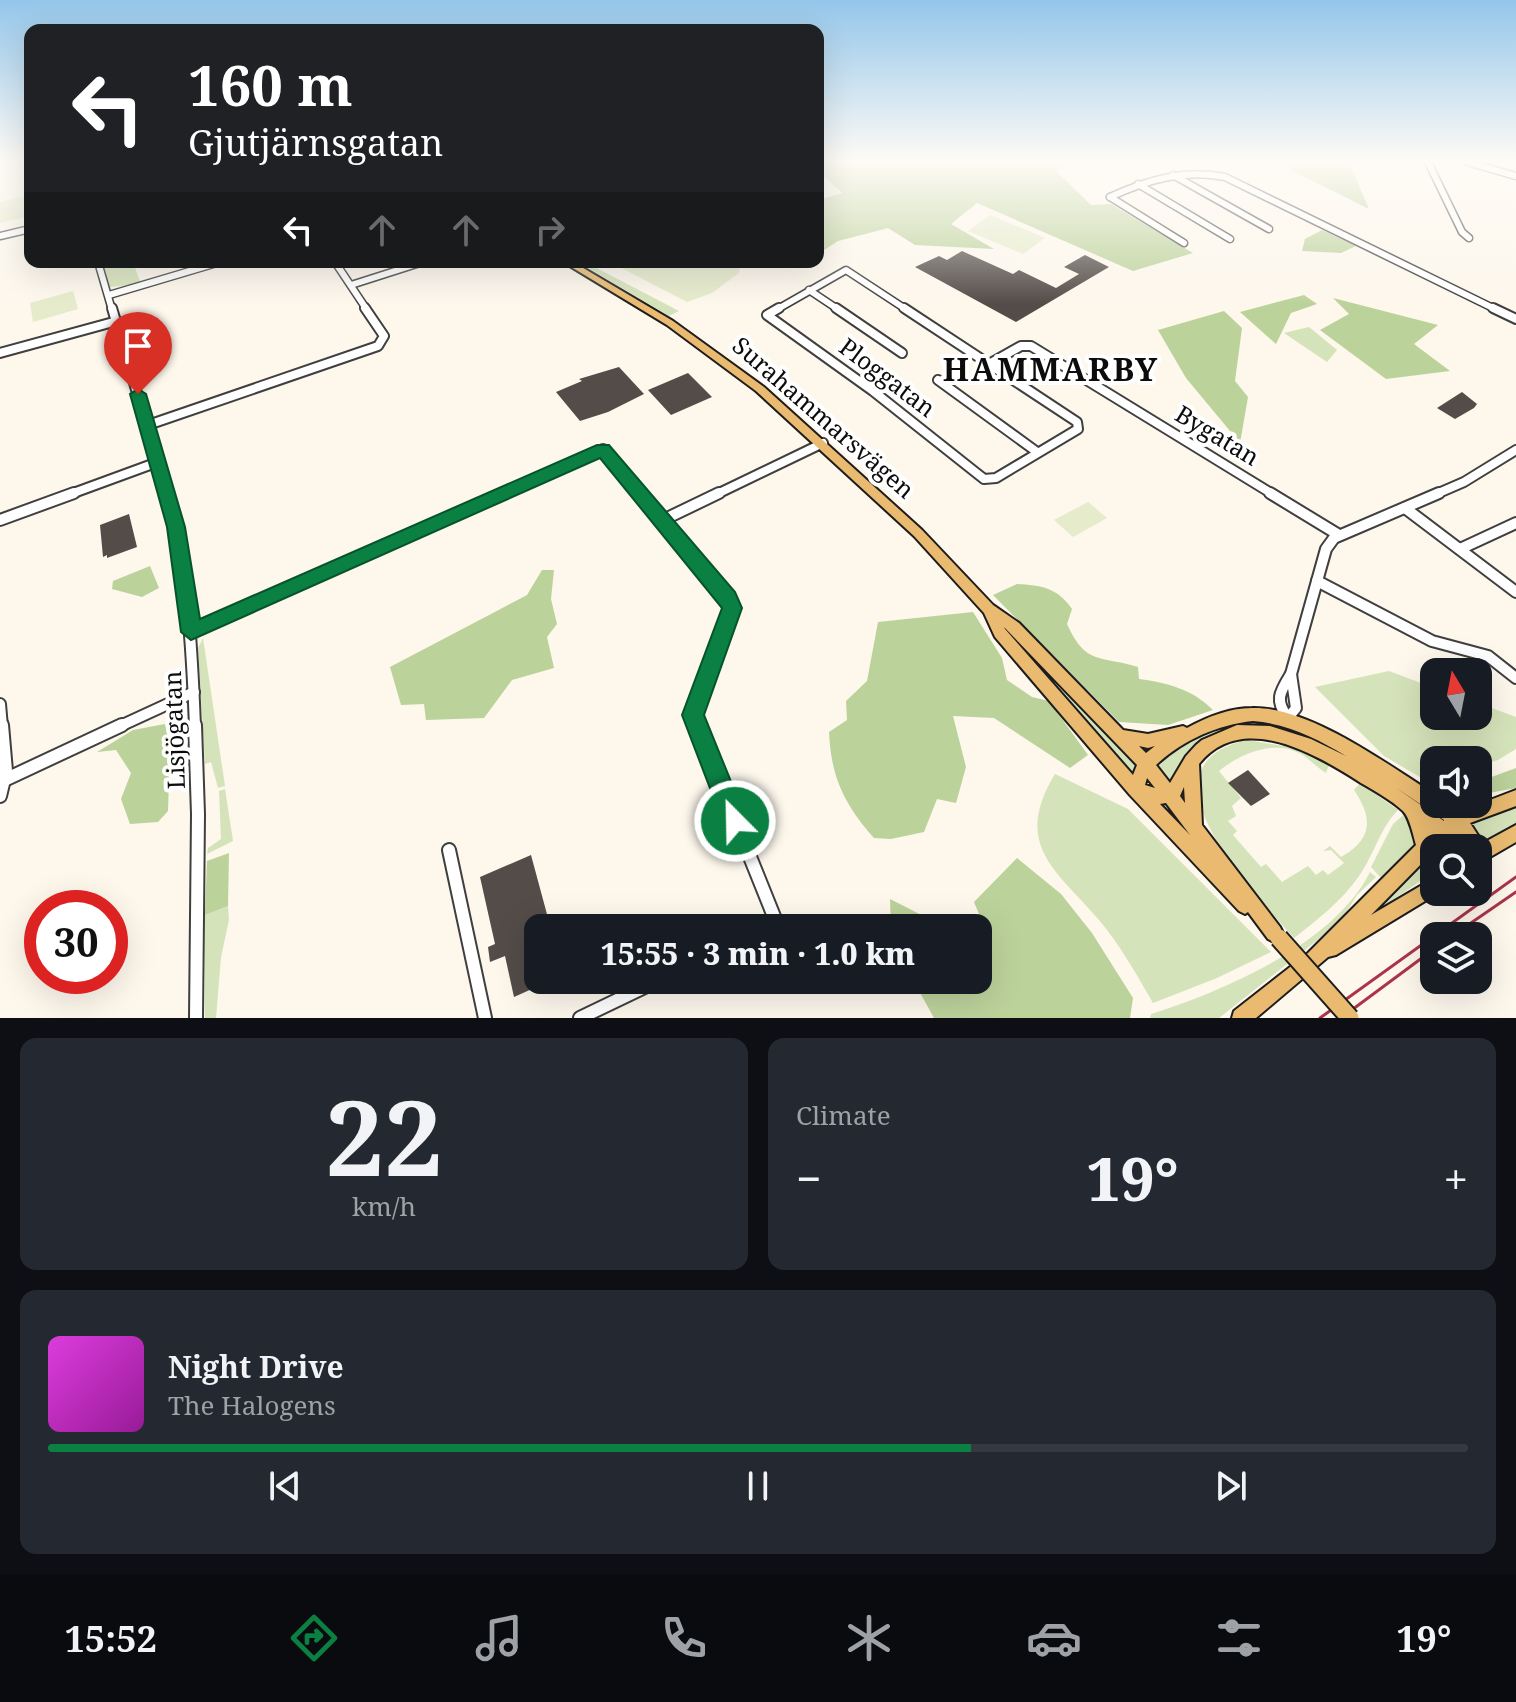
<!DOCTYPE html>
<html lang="en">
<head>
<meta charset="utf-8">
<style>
	body { margin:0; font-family:"Noto Serif",serif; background:#242831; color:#f1f3f6; height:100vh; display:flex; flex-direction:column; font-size:30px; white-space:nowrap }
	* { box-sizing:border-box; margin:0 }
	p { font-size:26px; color:#9ea1a6 }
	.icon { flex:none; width:44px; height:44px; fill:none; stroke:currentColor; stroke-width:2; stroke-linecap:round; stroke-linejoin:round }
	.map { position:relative; height:1018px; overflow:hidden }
	.panel { display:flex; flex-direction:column; gap:20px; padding:20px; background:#0d0f14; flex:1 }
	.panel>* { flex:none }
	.hud { position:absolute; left:24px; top:24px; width:800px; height:244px; border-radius:16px; box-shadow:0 8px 32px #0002; background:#202124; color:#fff; overflow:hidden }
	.needle { width:52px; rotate:350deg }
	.fabs { position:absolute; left:1420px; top:658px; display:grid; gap:16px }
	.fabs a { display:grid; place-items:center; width:72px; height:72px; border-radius:16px; background:#171b24; box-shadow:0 8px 32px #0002; font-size:40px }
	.speed { position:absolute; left:24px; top:890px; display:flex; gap:16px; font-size:40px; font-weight:700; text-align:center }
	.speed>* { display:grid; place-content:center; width:104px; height:104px; border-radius:50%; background:#171b24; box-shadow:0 8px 32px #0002; line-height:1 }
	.speed .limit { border:12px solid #d22; background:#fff; color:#111 }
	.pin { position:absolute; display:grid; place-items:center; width:68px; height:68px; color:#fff; margin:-82px -34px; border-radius:50% 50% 50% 0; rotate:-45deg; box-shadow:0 0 8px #0007 }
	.pin .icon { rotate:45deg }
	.me { position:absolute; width:88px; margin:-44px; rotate:337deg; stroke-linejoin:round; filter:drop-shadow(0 0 6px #0008) }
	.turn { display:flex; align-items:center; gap:28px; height:168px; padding:0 32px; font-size:36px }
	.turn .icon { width:104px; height:104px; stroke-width:2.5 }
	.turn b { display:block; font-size:56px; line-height:68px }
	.lanes { display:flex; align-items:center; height:76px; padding:0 32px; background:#0003; justify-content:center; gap:40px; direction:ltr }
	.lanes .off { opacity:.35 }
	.big { font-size:60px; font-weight:800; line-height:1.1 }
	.panel .tile { flex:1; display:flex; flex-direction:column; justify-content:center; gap:12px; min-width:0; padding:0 28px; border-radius:16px; background:#242831 }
	.panel .dial { align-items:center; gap:0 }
	.dial b { font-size:104px; line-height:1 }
	.song { display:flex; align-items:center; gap:24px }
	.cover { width:96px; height:96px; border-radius:12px; background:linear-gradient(135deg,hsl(300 70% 55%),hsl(300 70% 35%)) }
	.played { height:8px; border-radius:4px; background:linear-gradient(90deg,#0b8043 65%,#363941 65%) }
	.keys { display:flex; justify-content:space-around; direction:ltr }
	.heat { display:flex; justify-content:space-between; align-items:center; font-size:44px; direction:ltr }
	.panel .tiles { flex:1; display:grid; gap:20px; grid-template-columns:1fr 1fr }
	.tile:last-child { grid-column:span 2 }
	.trip { position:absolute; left:524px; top:914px; width:468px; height:80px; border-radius:16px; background:#171b24; box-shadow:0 8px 32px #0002; font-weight:800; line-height:80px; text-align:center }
	.dock { display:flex; height:128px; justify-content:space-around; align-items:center; background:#090b0e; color:#9ea1a6 }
	.dock .icon { width:56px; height:56px }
	.dock .selected { color:#0b8043 }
	.dock b { font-size:36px; color:#f1f3f6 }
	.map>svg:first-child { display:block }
</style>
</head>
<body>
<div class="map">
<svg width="1516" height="1018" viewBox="0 0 1516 1018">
	<rect width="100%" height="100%" fill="#fdf7ec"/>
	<g fill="#d5e3ba">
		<path d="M 101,262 L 133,262 L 141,284 L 110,287 Z"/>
		<path d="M 578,262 L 585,262 L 679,311 L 669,316 Z"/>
		<path d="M 1309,327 L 1337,350 L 1327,362 L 1284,333 Z"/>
		<path d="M 1003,625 L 1139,763 L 1131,776 L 1011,636 Z"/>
		<path d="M 203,638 L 225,786 L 218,788 L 211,762 L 205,764 L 198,648 Z"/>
		<path d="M 1389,671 L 1434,688 L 1434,716 L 1478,716 L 1478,703 L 1516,717 L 1516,749 L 1498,760 L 1478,766 L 1478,760 L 1434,760 L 1434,778 L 1425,780 L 1384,756 L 1315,687 Z"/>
		<path d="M 1236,721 L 1280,722 L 1228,729 L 1201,742 L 1170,787 L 1150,764 L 1190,740 Z"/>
		<path d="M 1247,740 L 1301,749 L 1329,765 L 1326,773 C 1316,767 1309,758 1299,753 C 1274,739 1238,755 1219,771 L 1241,798 L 1232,806 L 1236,816 L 1228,821 L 1237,831 L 1233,835 L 1261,867 L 1266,864 L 1282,882 L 1308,866 L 1316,875 L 1323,870 L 1328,875 L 1344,863 L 1331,850 L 1323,851 L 1330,846 L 1341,857 C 1373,839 1373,818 1354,790 L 1360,783 L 1398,810 C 1380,828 1374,855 1359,876 C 1342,901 1317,920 1294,938 C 1255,894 1130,766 1247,740 Z"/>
		<path d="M 1055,774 L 1128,809 L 1271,952 L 1217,978 L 1153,1003 C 1137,975 1120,945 1099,920 C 1056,870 1012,845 1055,774 Z"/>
		<path d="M 225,789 L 233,841 L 207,854 L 208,848 L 221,839 L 219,791 Z"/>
		<path d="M 1516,805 L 1516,825 L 1489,841 L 1481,840 L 1467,822 Z"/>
		<path d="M 1406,813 L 1413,824 L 1416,843 L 1403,861 L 1381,878 L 1371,867 L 1393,824 Z"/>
		<path d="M 1442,838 L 1457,848 L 1434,848 L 1434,871 L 1375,913 Z"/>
		<path d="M 1370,872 L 1376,877 L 1357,895 L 1340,922 L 1219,1018 L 1150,1018 L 1151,1014 C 1224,991 1334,944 1370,872 Z"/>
		<path d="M 228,906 L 229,920 L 221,957 L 216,1018 L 205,1018 L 205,915 Z"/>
	</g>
	<g fill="#bcd29b">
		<path d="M 818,162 L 1077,162 L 1055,170 L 1091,205 L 1111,204 L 1193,253 L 1133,271 L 977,203 L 951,224 L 994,249 L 915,245 L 888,228 L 838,241 L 818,254 L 818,200 L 842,193 L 818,171 Z"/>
		<path d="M 1275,162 L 1349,162 L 1369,209 Z"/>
		<path d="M 1322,230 L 1356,246 L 1341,253 L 1302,251 L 1305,239 Z"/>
		<path d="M 1304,295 L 1317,304 L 1291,313 L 1276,344 L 1240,312 Z"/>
		<path d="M 1333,298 L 1438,325 L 1414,344 L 1450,371 L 1386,379 L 1320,330 L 1349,314 Z"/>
		<path d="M 1224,311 L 1242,328 L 1235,381 L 1248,397 L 1240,443 L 1186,378 L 1158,330 Z"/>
		<path d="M 150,566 L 159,588 L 142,597 L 112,589 L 113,581 Z"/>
		<path d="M 542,570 L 554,570 L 551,599 L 557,624 L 547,637 L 554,668 L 512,680 L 484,718 L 426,720 L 424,704 L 401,705 L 390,667 L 527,595 Z"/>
		<path d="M 1017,584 C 1041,585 1058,588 1072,609 L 1067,624 C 1086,666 1100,655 1138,667 L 1139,679 C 1168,683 1192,689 1213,710 L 1168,725 L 1119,722 L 993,595 Z"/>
		<path d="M 973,612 L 1002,658 L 1007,680 L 1032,697 L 1049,701 L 1088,755 L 1070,768 L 994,718 L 953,716 L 966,767 L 956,803 L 937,799 L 924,832 L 891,839 L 874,838 C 844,804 831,777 829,732 L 847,720 L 846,701 L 867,681 L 878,622 Z"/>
		<path d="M 165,724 L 170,747 L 168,811 L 158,822 L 130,824 L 121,799 L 131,773 L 116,750 L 97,752 L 133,730 Z"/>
		<path d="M 1516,768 L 1516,788 L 1478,795 L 1478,782 Z"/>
		<path d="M 229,853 L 228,906 L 205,915 L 207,861 Z"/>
		<path d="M 1017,858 L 1061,894 L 1092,933 L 1133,998 L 1130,1018 L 934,1018 L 913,980 L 978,980 L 978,939 L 991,943 L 974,902 Z"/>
		<path d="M 890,899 L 947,928 L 891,928 Z"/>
	</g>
	<g fill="#e5ebcb">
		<path d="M 30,195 L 30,216 L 0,223 L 0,202 Z"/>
		<path d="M 990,215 L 1045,238 L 1023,254 L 968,231 Z"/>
		<path d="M 610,262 L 741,262 L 739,273 L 712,293 L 687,302 Z"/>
		<path d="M 73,291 L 78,309 L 33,322 L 30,303 Z"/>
		<path d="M 1088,502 L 1107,518 L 1073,537 L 1054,520 Z"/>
	</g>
	<g fill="#534c49">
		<path d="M 962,251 L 1013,274 L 1019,270 L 1056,288 L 1079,274 L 1064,267 L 1085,255 L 1109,267 L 1016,322 L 915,267 L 939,256 L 947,260 Z"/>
		<path d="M 619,367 L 644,394 L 608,412 L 580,421 L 556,392 L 582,381 L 579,379 Z"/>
		<path d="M 688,373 L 712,397 L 671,415 L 648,390 Z"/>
		<path d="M 1462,392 L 1477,404 L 1474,408 L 1455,419 L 1437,408 Z"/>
		<path d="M 129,514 L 137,547 L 107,558 L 107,555 L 103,557 L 100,525 Z"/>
		<path d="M 1248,770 L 1270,794 L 1251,806 L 1228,783 Z"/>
		<path d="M 531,855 L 548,918 L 557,914 L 561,928 L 538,928 L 538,980 L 552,980 L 514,997 L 505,956 L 490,962 L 488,947 L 495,944 L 480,877 Z"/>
	</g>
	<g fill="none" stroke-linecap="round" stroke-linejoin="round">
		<g stroke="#3f3f3f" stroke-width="9">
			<g id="minor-far3">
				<path d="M 1428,162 L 1462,232 L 1469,238"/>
				<path d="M 1467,162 L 1516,176"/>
				<path d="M 1173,175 L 1269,229"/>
				<path d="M 1138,184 L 1230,239"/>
				<path d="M 1110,197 C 1147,180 1184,169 1225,177 L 1497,310"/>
				<path d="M 1110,197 L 1184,243"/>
				<path d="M 0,236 L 30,229"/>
				<path d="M 98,262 L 112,310"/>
				<path d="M 335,262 L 367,310"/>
				<path d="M 351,285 L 423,262"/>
				<path d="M 809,290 L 839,310"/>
				<path d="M 109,295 L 220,262"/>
				<path d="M 776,310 L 846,270 L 907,310"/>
			</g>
		</g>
		<g stroke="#3f3f3f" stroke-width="12">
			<g id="minor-far2">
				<path d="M 112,308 L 167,495"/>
				<path d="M 779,308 L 767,315 L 873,391 L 984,479 L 996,478 L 1078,429 L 1077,422 L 904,308"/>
				<path d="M 836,308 L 902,353"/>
				<path d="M 1493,308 L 1516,319"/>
				<path d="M 0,353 L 117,321"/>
				<path d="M 989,364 L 1021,346 L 1031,346 L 1274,495"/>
				<path d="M 938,380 L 1037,452"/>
				<path d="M 148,425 L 378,346 L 384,336 L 365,308"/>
				<path d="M 68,495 L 158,462"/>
				<path d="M 500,495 L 603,449 L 642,495"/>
				<path d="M 715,495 L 823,443"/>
				<path d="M 1434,495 L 1464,482 L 1516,450"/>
			</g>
		</g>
		<g stroke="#3f3f3f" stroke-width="14">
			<g id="minor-far1">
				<path d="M 166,493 C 188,569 192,648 195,727"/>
				<path d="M 640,493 L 728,597 L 732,608 L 693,715 L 698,727"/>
				<path d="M 1270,493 L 1339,535"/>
				<path d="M 1405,508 L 1516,592"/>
				<path d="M 0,520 L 74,493"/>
				<path d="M 663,520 L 719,493"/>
				<path d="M 1460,549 L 1516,523"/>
				<path d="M 1317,581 L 1432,641 L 1488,656 L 1516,678"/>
				<path d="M 191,632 L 504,493"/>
				<path d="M 1291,674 L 1296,708 L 1288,718 C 1274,700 1280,692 1291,674 Z"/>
				<path d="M 1291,674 L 1326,549 L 1334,538 L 1439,493"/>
				<path d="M 0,704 L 2,727"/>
				<path d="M 118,727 L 194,692"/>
			</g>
		</g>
		<g stroke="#3f3f3f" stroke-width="16">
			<g id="minor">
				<path d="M 195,725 L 198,814 L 196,1018"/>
				<path d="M 697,725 L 777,924 L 768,928"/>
				<path d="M 0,782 L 122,725"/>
				<path d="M 0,796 L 6,771 L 2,725"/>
				<path d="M 449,850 L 485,1018"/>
				<path d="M 580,1018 L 659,980"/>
			</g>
		</g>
		<g stroke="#1d1d1d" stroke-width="4">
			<path id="major" d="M 563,262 L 573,262 L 673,321 L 764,387 L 922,530 L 993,605 L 1019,623 L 1123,730 L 1148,734 L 1183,726 L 1187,728 C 1207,717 1229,708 1252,708 C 1308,706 1384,762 1431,792 L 1434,794 L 1434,804 L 1478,804 L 1478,798 L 1484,797 L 1490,800 L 1516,790 L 1516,806 L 1470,823 L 1483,843 L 1516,825 L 1516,842 L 1478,864 L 1478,848 L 1456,848 L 1444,840 L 1437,848 L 1434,848 L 1434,851 L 1371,915 L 1434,878 L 1434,892 L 1440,892 L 1336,955 L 1328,957 L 1256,1018 L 1232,1018 L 1234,1011 L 1308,953 L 1416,845 C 1413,835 1410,818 1403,811 C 1391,800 1375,791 1361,783 C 1316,754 1242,710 1199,764 L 1202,825 L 1280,927 L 1283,933 L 1280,939 L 1274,942 L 1268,939 L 1248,912 L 1245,914 L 1239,911 L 1130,795 L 995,637 L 984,613 L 914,536 L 756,391 L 667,325 ZM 1004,627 L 1137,765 L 1133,775 L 1005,629 ZM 1253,721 C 1288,724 1316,738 1346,756 L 1311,739 L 1270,726 L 1237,725 L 1202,740 L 1196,745 L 1186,756 L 1170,783 L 1156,765 C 1183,740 1217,725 1253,721 ZM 1139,746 L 1148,748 L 1155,746 L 1146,753 ZM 1147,778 L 1155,788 L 1145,785 ZM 1184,787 L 1185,803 L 1180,796 ZM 1395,787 L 1444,820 L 1444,821 ZM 1166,803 L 1190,835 L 1160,804 Z"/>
		</g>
		<use href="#minor-far3" stroke="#fff" stroke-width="6"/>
		<use href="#minor-far2" stroke="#fff" stroke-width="8"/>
		<use href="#minor-far1" stroke="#fff" stroke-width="10"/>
		<use href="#minor" stroke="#fff" stroke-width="12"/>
		<use href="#major" fill="#e9ba70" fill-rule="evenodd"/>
		<g stroke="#ab344b" stroke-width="3">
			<path d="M 1452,936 L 1516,892"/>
			<path d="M 1320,1018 L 1516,877"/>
			<path d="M 1341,1018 L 1434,949"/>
		</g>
		<g stroke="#1d1d1d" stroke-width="21" stroke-linecap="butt">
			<path id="major-bridge" d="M 1279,938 L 1350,1018"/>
		</g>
		<use href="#major-bridge" stroke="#e9ba70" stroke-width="17"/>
	</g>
	<linearGradient id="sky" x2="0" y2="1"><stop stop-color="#94c6ea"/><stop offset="0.53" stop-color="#fefbf6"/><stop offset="1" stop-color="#fefbf6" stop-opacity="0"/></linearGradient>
	<rect width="1516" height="304" fill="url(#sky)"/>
	<path fill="#0b8043" stroke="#07532c" stroke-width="2" d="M 138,389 L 146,394 L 185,527 L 200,619 L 597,445 L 609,445 L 735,592 L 742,608 L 704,715 L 747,821 L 743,830 L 735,833 L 726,830 L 682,715 L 722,608 L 600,458 L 191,640 L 181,632 L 167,527 L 130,394 Z"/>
	<g text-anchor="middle" stroke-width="8" stroke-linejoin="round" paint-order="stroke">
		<g font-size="24" fill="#0c0c0c" stroke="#fff">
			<text transform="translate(887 378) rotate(37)" y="8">Ploggatan</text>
			<text transform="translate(823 418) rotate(41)" y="8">Surahammarsvägen</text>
			<text transform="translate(1217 436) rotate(31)" y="8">Bygatan</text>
			<text transform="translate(175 730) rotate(-92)" y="8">Lisjögatan</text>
		</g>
		<g font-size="32" font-weight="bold" letter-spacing="2" fill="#0c0c0c" stroke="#fff">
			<text x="1051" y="381">HAMMARBY</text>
		</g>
	</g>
</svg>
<div class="fabs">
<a><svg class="needle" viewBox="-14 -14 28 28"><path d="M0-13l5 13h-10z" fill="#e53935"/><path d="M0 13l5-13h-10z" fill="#9ea1a6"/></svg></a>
<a><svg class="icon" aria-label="sound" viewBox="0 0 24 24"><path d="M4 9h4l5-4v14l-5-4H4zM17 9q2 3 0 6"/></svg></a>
<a><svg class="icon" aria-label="search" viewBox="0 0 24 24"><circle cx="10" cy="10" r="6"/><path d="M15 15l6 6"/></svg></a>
<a><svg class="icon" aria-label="layers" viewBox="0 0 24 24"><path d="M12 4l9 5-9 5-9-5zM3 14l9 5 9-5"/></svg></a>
</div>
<div class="speed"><div class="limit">30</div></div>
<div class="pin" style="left:138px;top:394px;background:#d93025"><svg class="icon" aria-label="arrive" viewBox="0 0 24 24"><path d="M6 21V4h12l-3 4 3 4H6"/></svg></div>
<svg class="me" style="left:735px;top:821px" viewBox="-20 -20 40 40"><circle r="17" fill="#0b8043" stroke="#fff" stroke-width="3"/><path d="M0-11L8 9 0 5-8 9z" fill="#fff"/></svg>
<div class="trip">15:55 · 3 min · 1.0 km</div>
<div class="hud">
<div class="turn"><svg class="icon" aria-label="left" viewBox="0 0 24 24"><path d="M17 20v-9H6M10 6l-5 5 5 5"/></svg><div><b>160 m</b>Gjutjärnsgatan</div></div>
<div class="lanes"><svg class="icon" aria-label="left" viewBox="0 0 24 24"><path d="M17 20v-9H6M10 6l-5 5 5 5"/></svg><svg class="icon off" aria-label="ahead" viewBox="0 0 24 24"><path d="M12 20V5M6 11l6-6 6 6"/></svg><svg class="icon off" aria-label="ahead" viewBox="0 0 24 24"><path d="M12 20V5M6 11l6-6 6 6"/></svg><svg class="icon off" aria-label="right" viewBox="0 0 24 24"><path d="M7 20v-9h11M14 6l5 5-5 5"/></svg></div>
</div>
</div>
<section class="panel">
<div class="tiles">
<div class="tile dial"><b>22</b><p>km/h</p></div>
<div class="tile"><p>Climate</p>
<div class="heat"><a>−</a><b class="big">19°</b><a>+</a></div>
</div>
<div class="tile">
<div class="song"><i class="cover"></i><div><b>Night Drive</b><p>The Halogens</p></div></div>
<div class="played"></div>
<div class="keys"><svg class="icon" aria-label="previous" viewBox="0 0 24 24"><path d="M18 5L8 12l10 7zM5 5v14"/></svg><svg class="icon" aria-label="pause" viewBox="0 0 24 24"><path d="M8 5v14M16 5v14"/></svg><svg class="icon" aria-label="next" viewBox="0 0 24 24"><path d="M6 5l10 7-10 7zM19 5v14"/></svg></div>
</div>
</div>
</section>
<nav class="dock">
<b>15:52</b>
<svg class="icon selected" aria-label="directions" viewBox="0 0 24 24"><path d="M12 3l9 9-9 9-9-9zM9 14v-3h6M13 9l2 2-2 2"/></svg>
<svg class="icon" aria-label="music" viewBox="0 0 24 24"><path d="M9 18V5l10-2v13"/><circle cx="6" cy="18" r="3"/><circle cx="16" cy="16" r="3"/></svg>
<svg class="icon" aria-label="phone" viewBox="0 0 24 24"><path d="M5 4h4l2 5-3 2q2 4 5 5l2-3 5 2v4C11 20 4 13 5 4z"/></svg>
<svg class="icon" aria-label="climate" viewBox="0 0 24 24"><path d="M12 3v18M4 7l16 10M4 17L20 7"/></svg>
<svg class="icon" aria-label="car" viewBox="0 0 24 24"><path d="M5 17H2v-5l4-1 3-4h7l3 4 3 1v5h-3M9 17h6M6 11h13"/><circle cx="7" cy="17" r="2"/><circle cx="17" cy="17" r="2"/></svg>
<svg class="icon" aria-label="filters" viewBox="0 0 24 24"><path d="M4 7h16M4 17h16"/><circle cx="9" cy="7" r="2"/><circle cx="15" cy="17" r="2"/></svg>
<b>19°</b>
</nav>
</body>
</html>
